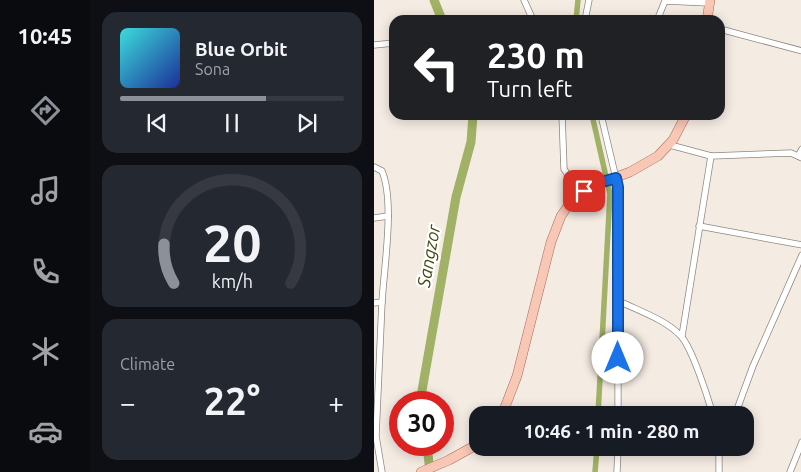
<!DOCTYPE html>
<html lang="en">
<head>
<meta charset="utf-8">
<style>
	body { margin:0; font-family:Ubuntu,sans-serif; background:#242831; color:#f1f3f6; height:100vh; display:flex; flex-direction:column; font-size:19px; white-space:nowrap }
	* { box-sizing:border-box; margin:0 }
	p { font-size:16px; color:#9ea1a6 }
	.icon { flex:none; width:28px; height:28px; fill:none; stroke:currentColor; stroke-width:2; stroke-linecap:round; stroke-linejoin:round }
	.map { position:relative; flex:1; overflow:hidden }
	.panel { display:flex; flex-direction:column; gap:12px; padding:12px; background:#0d0f14; width:284px }
	.panel>* { flex:none }
	.guide { position:absolute; left:15px; top:15px; width:336px; height:105px; border-radius:15px; box-shadow:0 2px 12px #0003; background:#202124; color:#fff; overflow:hidden }
	.speed { position:absolute; left:15px; top:391px; display:flex; gap:10px; font-size:25px; font-weight:700; text-align:center }
	.speed>* { display:grid; place-content:center; width:65px; height:65px; border-radius:50%; background:#171b24; box-shadow:0 2px 12px #0003; line-height:1 }
	.speed .limit { border:8px solid #d22; background:#fff; color:#111 }
	.pin { position:absolute; display:grid; place-items:center; width:42px; height:42px; color:#fff; margin:-21px; border-radius:10px; box-shadow:0 2px 8px #0006 }
	.me { position:absolute; width:55px; margin:-28px; rotate:0deg; stroke-linejoin:round; filter:drop-shadow(0 0 4px #0008) }
	.turn { display:flex; align-items:center; gap:18px; height:105px; padding:0 15px; font-size:22px }
	.turn .icon { width:65px; height:65px; stroke-width:2.5 }
	.turn b { display:block; font-size:35px; line-height:42px }
	.big { font-size:38px; font-weight:700; line-height:1.1 }
	.panel .tile { flex:1; display:flex; flex-direction:column; justify-content:center; gap:8px; min-width:0; padding:0 18px; border-radius:15px; background:#242831 }
	.panel .dial { align-items:center; gap:0 }
	.dial svg { height:130px; overflow:visible; fill:none; stroke:#363941; stroke-width:7; stroke-linecap:round; text-anchor:middle }
	.dial text { fill:#f1f3f6; stroke:none }
	.song { display:flex; align-items:center; gap:15px }
	.cover { width:60px; height:60px; border-radius:8px; background:linear-gradient(135deg,hsl(180 70% 55%),hsl(230 70% 35%)) }
	.played { height:5px; border-radius:2px; background:linear-gradient(90deg,#8c9099 65%,#363941 65%) }
	.keys { display:flex; justify-content:space-around; direction:ltr }
	.heat { display:flex; justify-content:space-between; align-items:center; font-size:28px; direction:ltr }
	.trip { position:absolute; left:95px; top:406px; width:285px; height:50px; border-radius:15px; background:#171b24; box-shadow:0 2px 12px #0003; font-weight:700; line-height:50px; text-align:center }
	main { display:flex; flex:1; min-height:0 }
	.menu { display:flex; flex-direction:column; width:90px; justify-content:space-around; align-items:center; background:#090b0e; color:#9ea1a6 }
	.menu .icon { width:35px; height:35px }
	.menu .active { color:#8c9099 }
	.menu b { font-size:22px; color:#f1f3f6 }
	.map>svg:first-child { display:block }
</style>
</head>
<body>
<main>
<nav class="menu">
<b>10:45</b>
<svg class="icon active" aria-label="directions" viewBox="0 0 24 24"><path d="M12 3l9 9-9 9-9-9zM9 14v-3h6M13 9l2 2-2 2"/></svg>
<svg class="icon" aria-label="music" viewBox="0 0 24 24"><path d="M9 18V5l10-2v13"/><circle cx="6" cy="18" r="3"/><circle cx="16" cy="16" r="3"/></svg>
<svg class="icon" aria-label="phone" viewBox="0 0 24 24"><path d="M5 4h4l2 5-3 2q2 4 5 5l2-3 5 2v4C11 20 4 13 5 4z"/></svg>
<svg class="icon" aria-label="climate" viewBox="0 0 24 24"><path d="M12 3v18M4 7l16 10M4 17L20 7"/></svg>
<svg class="icon" aria-label="car" viewBox="0 0 24 24"><path d="M5 17H2v-5l4-1 3-4h7l3 4 3 1v5h-3M9 17h6M6 11h13"/><circle cx="7" cy="17" r="2"/><circle cx="17" cy="17" r="2"/></svg>
</nav>
<section class="panel">
<div class="tile">
<div class="song"><i class="cover"></i><div><b>Blue Orbit</b><p>Sona</p></div></div>
<div class="played"></div>
<div class="keys"><svg class="icon" aria-label="previous" viewBox="0 0 24 24"><path d="M18 5L8 12l10 7zM5 5v14"/></svg><svg class="icon" aria-label="pause" viewBox="0 0 24 24"><path d="M8 5v14M16 5v14"/></svg><svg class="icon" aria-label="next" viewBox="0 0 24 24"><path d="M6 5l10 7-10 7zM19 5v14"/></svg></div>
</div>
<div class="tile dial"><svg viewBox="0 0 100 80">
<path d="M14 69A42 42 0 1 1 86 69"/>
<path d="M14 69A42 42 0 0 1 8 45" stroke="#8c9099"/>
<text x="50" y="56" font-size="32" font-weight="700">20</text>
<text x="50" y="72" font-size="11">km/h</text>
</svg></div>
<div class="tile"><p>Climate</p>
<div class="heat"><a>−</a><b class="big">22°</b><a>+</a></div>
</div>
</section>
<div class="map">
<svg width="428" height="472" viewBox="0 0 428 472">
	<rect width="100%" height="100%" fill="#f4ebe3"/>
	<g fill="none" stroke-linecap="round" stroke-linejoin="round">
		<g stroke="#a1b165" stroke-width="5.5">
			<path d="M 202,20 L 204,0"/>
			<path d="M 218,115 L 236,194 L 224,415"/>
			<path d="M 221,472 L 223,448"/>
		</g>
		<g stroke="#a1b165" stroke-width="9">
			<path d="M 60,0 L 68,20"/>
			<path d="M 46,402 L 82,197 L 97,142 L 99,115"/>
			<path d="M 53,445 L 56,472"/>
		</g>
		<g stroke="#8f877f" stroke-width="7">
			<g id="street">
				<path d="M 150,0 L 159,20"/>
				<path d="M 284,18 L 291,1 L 336,3"/>
				<path d="M 211,20 L 215,0"/>
				<path d="M 346,29 L 428,51"/>
				<path d="M 0,45 L 20,43"/>
				<path d="M 188,115 L 190,169 L 206,193"/>
				<path d="M 227,115 L 244,187 L 244,415"/>
				<path d="M 296,145 L 337,156 L 417,153 L 428,158"/>
				<path d="M 424,156 L 428,149"/>
				<path d="M 0,167 L 8,171 C 21,202 10,267 8,302 L 0,303"/>
				<path d="M 0,218 L 14,216"/>
				<path d="M 325,226 L 428,245"/>
				<path d="M 245,301 C 265,311 290,319 306,335 C 318,347 334,398 339,415"/>
				<path d="M 308,336 L 337,156"/>
				<path d="M 361,415 L 379,366 L 428,255"/>
				<path d="M 8,472 L 2,436 L 8,302"/>
				<path d="M 243,472 L 244,448"/>
				<path d="M 345,472 L 345,448"/>
				<path d="M 416,472 L 428,442"/>
			</g>
		</g>
		<g stroke="#a56e59" stroke-width="10">
			<g id="primary">
				<path d="M 333,20 L 336,0"/>
				<path d="M 128,415 L 143,376 L 177,242 L 187,216 L 196,203 L 213,188 L 256,172 L 284,156 L 299,140 L 312,115"/>
				<path d="M 47,472 L 75,460 L 104,444"/>
			</g>
		</g>
		<use href="#street" stroke="#fff" stroke-width="5.5"/>
		<use href="#primary" stroke="#f9c7b5" stroke-width="9"/>
	</g>
	<g fill="none" stroke-linecap="round" stroke-linejoin="round">
		<g stroke="#114b97" stroke-width="12">
			<path id="route" d="M 210,191 L 221,184 L 242,178 L 244,187 L 244,358"/>
		</g>
		<use href="#route" stroke="#1a73e8" stroke-width="9"/>
	</g>
	<g text-anchor="middle" stroke-width="4.5" stroke-linejoin="round" paint-order="stroke">
		<g font-size="18" font-style="italic" fill="#40490f" stroke="#fff">
			<text transform="translate(55 256) rotate(-80)" y="6">Sangzor</text>
		</g>
	</g>
</svg>
<div class="speed"><div class="limit">30</div></div>
<div class="pin" style="left:210px;top:191px;background:#d93025"><svg class="icon" aria-label="arrive" viewBox="0 0 24 24"><path d="M6 21V4h12l-3 4 3 4H6"/></svg></div>
<svg class="me" style="left:244px;top:358px" viewBox="-20 -20 40 40"><circle r="19" fill="#fff"/><path d="M0-13L10 11 0 6-10 11z" fill="#1a73e8"/></svg>
<div class="trip">10:46 · 1 min · 280 m</div>
<div class="guide">
<div class="turn"><svg class="icon" aria-label="left" viewBox="0 0 24 24"><path d="M17 20v-9H6M10 6l-5 5 5 5"/></svg><div><b>230 m</b>Turn left</div></div>
</div>
</div>
</main>
</body>
</html>
